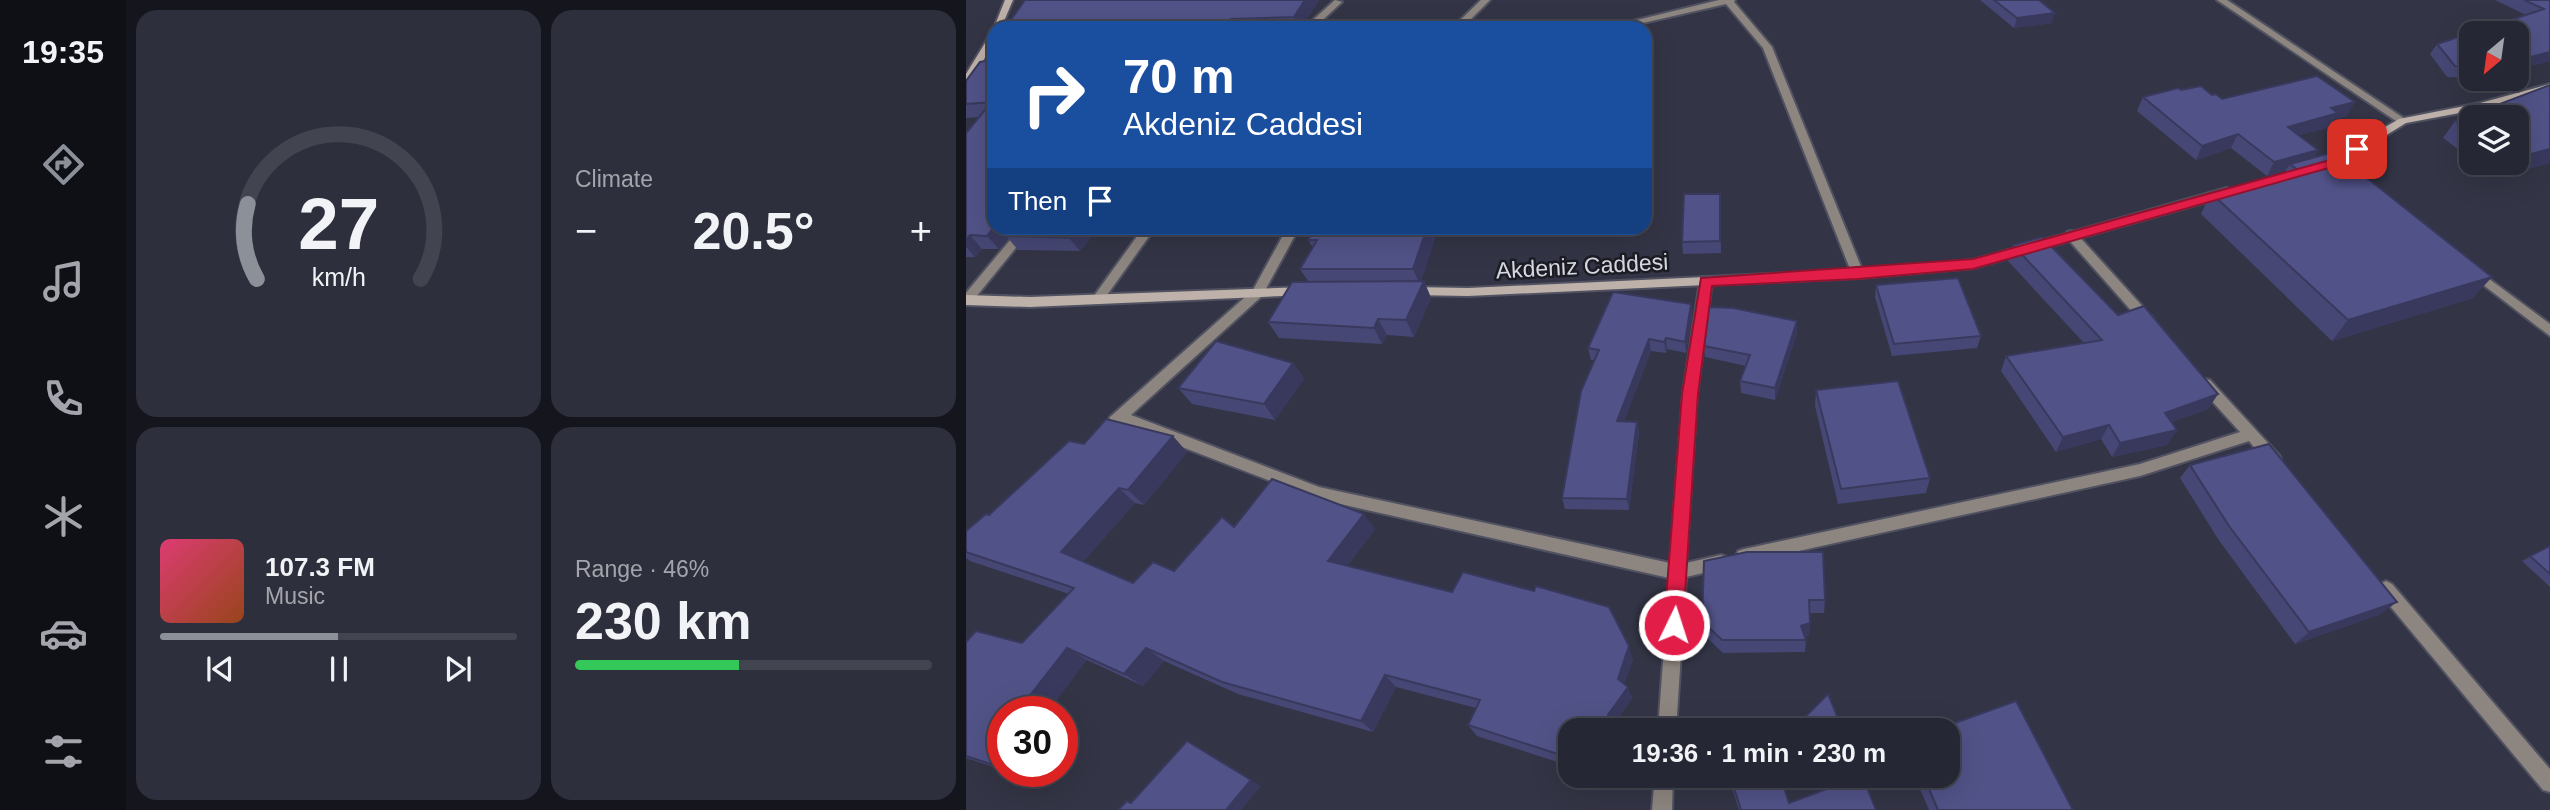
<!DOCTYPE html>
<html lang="en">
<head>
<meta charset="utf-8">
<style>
	body { margin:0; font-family:Helvetica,sans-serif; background:#2e2f3c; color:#f1f3f6; height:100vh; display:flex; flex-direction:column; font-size:26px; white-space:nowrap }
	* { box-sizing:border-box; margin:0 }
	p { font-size:23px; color:#a4a5ac }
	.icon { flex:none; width:38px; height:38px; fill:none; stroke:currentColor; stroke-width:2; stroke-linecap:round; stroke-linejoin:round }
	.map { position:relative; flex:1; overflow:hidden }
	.panel { display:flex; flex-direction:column; gap:10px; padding:10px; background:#15151d; width:840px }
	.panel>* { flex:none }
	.top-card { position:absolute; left:21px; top:21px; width:665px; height:214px; border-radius:21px; box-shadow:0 7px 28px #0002,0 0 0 2px #42444f; background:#1a4fa0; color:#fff; overflow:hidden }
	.needle { width:46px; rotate:209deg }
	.tools { position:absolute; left:1493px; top:21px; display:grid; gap:14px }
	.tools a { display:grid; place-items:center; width:70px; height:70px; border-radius:14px; background:#262734; box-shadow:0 7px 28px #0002,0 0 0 2px #42444f; font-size:35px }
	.speed { position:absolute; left:21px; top:696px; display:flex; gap:14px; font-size:35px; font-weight:700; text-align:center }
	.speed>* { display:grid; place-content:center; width:91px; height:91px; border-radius:50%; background:#262734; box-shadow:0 7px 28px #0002,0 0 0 2px #42444f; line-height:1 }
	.speed .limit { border:10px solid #d22; background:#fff; color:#111 }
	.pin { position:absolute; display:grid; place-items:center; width:60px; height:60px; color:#fff; margin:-30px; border-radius:14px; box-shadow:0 4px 10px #0006 }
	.me { position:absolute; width:77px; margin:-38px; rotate:4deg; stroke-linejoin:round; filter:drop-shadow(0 0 5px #0008) }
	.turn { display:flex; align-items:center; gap:24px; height:147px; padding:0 21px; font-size:32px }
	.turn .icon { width:91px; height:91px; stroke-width:2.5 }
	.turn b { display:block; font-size:49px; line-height:60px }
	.then { display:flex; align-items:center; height:66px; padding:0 21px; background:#0003; gap:14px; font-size:26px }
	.big { font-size:52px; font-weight:600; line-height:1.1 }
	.panel .card { flex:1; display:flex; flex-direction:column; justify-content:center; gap:10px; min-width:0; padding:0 24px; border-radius:21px; background:#2e2f3c }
	.panel .dial { align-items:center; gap:0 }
	.dial svg { height:182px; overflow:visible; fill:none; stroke:#42444f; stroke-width:7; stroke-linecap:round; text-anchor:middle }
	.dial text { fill:#f1f3f6; stroke:none }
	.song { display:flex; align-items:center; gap:21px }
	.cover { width:84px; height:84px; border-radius:10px; background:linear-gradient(135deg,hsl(340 70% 55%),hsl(20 70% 35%)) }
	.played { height:7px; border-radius:4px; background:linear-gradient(90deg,#8c9099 50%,#42444f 50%) }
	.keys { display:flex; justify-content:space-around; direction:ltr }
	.heat { display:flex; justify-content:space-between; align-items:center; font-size:38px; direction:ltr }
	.charge { height:10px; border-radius:5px; background:linear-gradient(90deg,#34c759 46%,#42444f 0) }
	.panel .tiles { flex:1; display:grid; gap:10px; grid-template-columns:repeat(2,1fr) }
	.trip { position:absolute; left:592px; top:718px; width:402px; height:70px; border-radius:21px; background:#262734; box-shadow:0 7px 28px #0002,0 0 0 2px #42444f; font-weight:600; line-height:70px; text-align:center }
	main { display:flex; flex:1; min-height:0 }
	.tab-bar { display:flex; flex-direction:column; width:126px; justify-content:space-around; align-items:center; background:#0f1015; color:#a4a5ac }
	.tab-bar .icon { width:49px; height:49px }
	.tab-bar .selected { color:#8c9099 }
	.tab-bar b { font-size:32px; color:#f1f3f6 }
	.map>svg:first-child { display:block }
</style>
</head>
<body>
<main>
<nav class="tab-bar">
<b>19:35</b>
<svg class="icon selected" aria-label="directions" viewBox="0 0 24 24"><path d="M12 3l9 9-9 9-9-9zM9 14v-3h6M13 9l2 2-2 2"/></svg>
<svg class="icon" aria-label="music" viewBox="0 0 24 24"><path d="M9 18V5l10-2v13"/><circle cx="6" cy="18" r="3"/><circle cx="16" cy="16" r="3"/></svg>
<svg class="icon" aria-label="phone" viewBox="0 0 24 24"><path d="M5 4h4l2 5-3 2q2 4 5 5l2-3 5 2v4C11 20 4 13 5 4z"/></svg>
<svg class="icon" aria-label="climate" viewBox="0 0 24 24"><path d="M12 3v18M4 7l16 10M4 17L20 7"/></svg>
<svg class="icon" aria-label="car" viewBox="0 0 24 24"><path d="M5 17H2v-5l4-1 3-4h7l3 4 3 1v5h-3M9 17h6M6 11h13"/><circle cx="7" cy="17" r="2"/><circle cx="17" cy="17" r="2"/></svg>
<svg class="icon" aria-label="filters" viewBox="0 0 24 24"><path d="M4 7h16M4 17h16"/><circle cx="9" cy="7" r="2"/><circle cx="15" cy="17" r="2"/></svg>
</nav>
<section class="panel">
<div class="tiles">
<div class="card dial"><svg viewBox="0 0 100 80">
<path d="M14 69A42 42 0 1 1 86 69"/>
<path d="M14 69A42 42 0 0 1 10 36" stroke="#8c9099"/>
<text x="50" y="56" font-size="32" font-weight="700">27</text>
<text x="50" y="72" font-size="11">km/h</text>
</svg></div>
<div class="card"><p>Climate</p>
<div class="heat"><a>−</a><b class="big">20.5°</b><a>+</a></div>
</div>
<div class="card">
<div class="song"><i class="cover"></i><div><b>107.3 FM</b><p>Music</p></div></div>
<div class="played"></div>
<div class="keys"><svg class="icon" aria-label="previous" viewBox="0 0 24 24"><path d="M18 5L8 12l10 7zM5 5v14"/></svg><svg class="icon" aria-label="pause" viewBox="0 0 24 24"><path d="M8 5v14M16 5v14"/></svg><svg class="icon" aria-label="next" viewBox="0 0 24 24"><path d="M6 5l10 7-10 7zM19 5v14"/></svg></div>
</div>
<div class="card"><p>Range · 46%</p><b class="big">230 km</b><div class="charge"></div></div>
</div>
</section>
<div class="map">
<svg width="1584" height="810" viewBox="0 0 1584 810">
	<rect width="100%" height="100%" fill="#333445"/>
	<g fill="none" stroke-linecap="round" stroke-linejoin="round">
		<g stroke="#505161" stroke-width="4">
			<g id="lane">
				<path d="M 369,0 L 376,2 L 348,28 L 338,28 Z"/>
				<path d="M 54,228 L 66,228 L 5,303 L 0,304 L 0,293 Z"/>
				<path d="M 177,228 L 189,228 L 136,302 L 128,302 L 126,299 L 128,296 Z"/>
			</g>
		</g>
		<g stroke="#505161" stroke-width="4">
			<g id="street">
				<path d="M 515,0 L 524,0 L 496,28 L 486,28 Z"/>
				<path d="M 753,0 L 769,0 L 768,2 L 806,47 L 898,274 L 896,277 L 892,278 L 886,274 L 797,48 L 760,4 L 655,28 L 638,28 Z"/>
				<path d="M 1251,0 L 1261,0 L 1442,121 L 1441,123 L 1433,123 Z"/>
				<path d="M 321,228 L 333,228 L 296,296 L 165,415 L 353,487 L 704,563 L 717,394 L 734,281 L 740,277 L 744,278 L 746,281 L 731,394 L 720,563 L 755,555 L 761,557 L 763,562 L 761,567 L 755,569 L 720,577 L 710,730 L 692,730 L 703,578 L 352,499 L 156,424 L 149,427 L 144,425 L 142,421 L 144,417 L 287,290 Z"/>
				<path d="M 1105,231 L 1109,232 L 1188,319 L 1189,322 L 1188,325 L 1178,325 L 1101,238 L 1101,232 Z"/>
				<path d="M 1507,267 L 1584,324 L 1584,336 L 1503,274 L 1501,271 Z"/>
				<path d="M 1239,379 L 1244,380 L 1313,455 L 1315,459 L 1313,463 C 1300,467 1291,450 1283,441 L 1174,476 L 778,563 L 772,561 L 770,556 L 772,551 L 778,549 L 1174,464 L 1274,432 L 1234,388 L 1232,384 Z"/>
				<path d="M 1420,581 L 1426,584 L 1584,769 L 1584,792 L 1577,790 L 1414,594 L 1412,589 L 1414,584 Z"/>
				<path d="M 689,775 L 707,775 L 706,810 L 686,810 Z"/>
			</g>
		</g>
		<g stroke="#505161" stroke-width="4">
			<g id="secondary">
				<path d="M 39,0 L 47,0 L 35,28 L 28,28 L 28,41 L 5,83 L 0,86 L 0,74 L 27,30 Z"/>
				<path d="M 1584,84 L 1584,90 L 1515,109 L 1440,123 L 1372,165 L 1359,168 L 1354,165 L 1433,119 L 1514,103 Z"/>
				<path d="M 1261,188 L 1267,192 L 1265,195 L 1007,268 L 892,278 L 502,296 L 446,295 L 440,291 L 446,287 L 502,288 L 892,270 L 1007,260 Z"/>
				<path d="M 338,287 L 344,291 L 338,295 L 64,307 L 0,305 L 0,295 L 64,297 Z"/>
			</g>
		</g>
		<use href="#lane" fill="#8d857f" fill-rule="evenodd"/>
		<use href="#street" fill="#8d857f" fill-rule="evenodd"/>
		<use href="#secondary" fill="#beb1a9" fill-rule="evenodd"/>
	</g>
	<g fill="#464774">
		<path d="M 353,0 L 335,28 L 39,28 Z"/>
		<path d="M 1014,0 L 1073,0 L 1086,23 L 1048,28 Z"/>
		<path d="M 1529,0 L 1584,0 L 1584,61 L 1550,69 L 1550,33 L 1505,33 L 1505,78 L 1481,77 L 1464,54 L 1471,44 L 1560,15 Z"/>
		<path d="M 28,43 L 28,228 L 132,228 L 114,251 L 52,250 L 42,238 L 33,249 L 16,249 L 9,257 L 0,257 L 0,133 L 13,117 L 0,118 L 0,81 L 20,61 Z"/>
		<path d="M 1584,85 L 1584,163 L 1528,177 L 1510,163 L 1550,163 L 1550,117 L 1505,117 L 1505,159 L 1477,138 L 1489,121 Z"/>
		<path d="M 1246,95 L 1256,99 L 1381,116 L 1368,119 L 1364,127 L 1333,135 L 1352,150 L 1348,157 L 1507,298 L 1366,341 L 1235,214 L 1245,193 L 1318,175 L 1320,170 L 1301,176 L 1265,148 L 1230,160 L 1171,111 L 1177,97 Z"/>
		<path d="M 754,194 L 755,253 L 717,254 L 716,242 Z"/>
		<path d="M 349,228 L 581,228 L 580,230 L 472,229 L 455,281 L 458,281 L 465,298 L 448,337 L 421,335 L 416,344 L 313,338 L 302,322 L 342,281 L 334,269 L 347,248 L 342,240 Z"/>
		<path d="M 1047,245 L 1152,315 L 1252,394 L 1242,409 L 1205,422 L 1201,445 L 1146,457 L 1135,439 L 1090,452 L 1035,371 L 1040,356 L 1118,343 L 1042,261 Z"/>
		<path d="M 910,285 L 1015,336 L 1011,348 L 926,356 L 909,297 Z"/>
		<path d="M 725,304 L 726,316 L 720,353 L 701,349 L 700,353 L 685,351 L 658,421 L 671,422 L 673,433 L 663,510 L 599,509 L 596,498 L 629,360 L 625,360 L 622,348 Z"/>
		<path d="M 831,333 L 809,400 L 775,393 L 774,381 L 780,366 L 739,357 L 738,346 Z"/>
		<path d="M 327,363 L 338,379 L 309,420 L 226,404 L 212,388 Z"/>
		<path d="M 850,390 L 964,478 L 960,493 L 872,504 L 849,406 Z"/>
		<path d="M 118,444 L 221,452 L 178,505 L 169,503 L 117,561 L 167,583 L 208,571 L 268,527 L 409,529 L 381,566 L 667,659 L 658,684 L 666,698 L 651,720 L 663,728 L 663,730 L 604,730 L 604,766 L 511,736 L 502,725 L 510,708 L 430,687 L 407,732 L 272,694 L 198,661 L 177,686 L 121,660 L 37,712 L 37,770 L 0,758 L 0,642 L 56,643 L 103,594 L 4,561 L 0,558 L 0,531 L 23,515 Z"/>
		<path d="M 1224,465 L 1415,614 L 1329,644 L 1252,539 L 1214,478 Z"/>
		<path d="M 1584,546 L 1584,587 L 1556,561 Z"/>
		<path d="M 738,561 L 859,600 L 858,613 L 844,613 L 844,623 L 843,635 L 839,637 L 840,640 L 839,652 L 757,653 L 737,634 L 736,621 Z"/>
		<path d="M 836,720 L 877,730 L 835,730 Z"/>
		<path d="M 42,772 L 88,772 L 79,783 Z"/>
		<path d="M 633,775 L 653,775 L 651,781 Z"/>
		<path d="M 762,775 L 814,775 L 823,803 L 884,780 L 879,775 L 896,775 L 910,810 L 773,810 Z"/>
		<path d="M 948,775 L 982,775 L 1107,810 L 963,810 Z"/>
	</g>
	<g fill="#39395e">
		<path d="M 339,0 L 353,0 L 335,28 L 333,28 L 328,17 Z"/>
		<path d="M 1089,13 L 1086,23 L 1048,28 L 1051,18 Z"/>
		<path d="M 265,19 L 270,28 L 259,28 Z"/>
		<path d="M 1584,52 L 1584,61 L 1550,69 L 1550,61 Z"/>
		<path d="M 1389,102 L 1381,116 L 1368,119 L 1364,127 L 1315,140 L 1322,127 L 1365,108 Z"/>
		<path d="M 1272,134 L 1265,148 L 1230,160 L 1236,146 Z"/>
		<path d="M 1584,149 L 1584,163 L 1528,177 L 1540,163 L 1550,163 L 1550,158 Z"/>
		<path d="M 1352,150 L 1344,164 L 1324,164 L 1320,170 L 1301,176 L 1308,162 Z"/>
		<path d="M 28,227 L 51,228 L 40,236 L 42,238 L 33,249 L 21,236 Z"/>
		<path d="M 111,228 L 132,228 L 114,251 L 103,238 Z"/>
		<path d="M 461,228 L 471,228 L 472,229 L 454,285 L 447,269 Z"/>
		<path d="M 4,235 L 16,249 L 9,257 L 0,247 L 0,240 Z"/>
		<path d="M 1526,277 L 1507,298 L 1366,341 L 1382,320 Z"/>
		<path d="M 458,281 L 465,298 L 448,337 L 440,320 Z"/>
		<path d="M 725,304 L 726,316 L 720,353 L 719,342 Z"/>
		<path d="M 412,319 L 421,335 L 416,344 L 408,328 Z"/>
		<path d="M 831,321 L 831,333 L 809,400 L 809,388 Z"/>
		<path d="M 700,338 L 701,349 L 700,353 L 698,342 Z"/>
		<path d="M 683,339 L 685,351 L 654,432 L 651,421 Z"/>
		<path d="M 327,363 L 338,379 L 309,420 L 298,404 Z"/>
		<path d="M 1252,394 L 1242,409 L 1190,428 L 1199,413 Z"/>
		<path d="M 671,422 L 673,433 L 663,510 L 661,499 Z"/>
		<path d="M 1143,425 L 1135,439 L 1090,452 L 1097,437 Z"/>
		<path d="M 1211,430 L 1201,445 L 1146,457 L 1154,443 Z"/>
		<path d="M 207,436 L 221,452 L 178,505 L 162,490 Z"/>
		<path d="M 153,488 L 169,503 L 114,566 L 95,552 Z"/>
		<path d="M 398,514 L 409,529 L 374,575 L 362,561 Z"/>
		<path d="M 1431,602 L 1415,614 L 1329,644 L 1343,632 Z"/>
		<path d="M 844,623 L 843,635 L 834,639 L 835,626 Z"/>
		<path d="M 663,646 L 667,659 L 656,691 L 652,679 Z"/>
		<path d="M 101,648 L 121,660 L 82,712 L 51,712 Z"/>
		<path d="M 180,648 L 198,661 L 177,686 L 158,674 Z"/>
		<path d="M 419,675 L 430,687 L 407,732 L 395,721 Z"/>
		<path d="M 662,687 L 666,698 L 647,726 L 642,715 Z"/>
		<path d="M 96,739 L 110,745 L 96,761 Z"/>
		<path d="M 232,748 L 295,786 L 275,810 L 260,810 Z"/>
		<path d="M 57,772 L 88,772 L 79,783 L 55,774 Z"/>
	</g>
	<g fill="#515287" stroke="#39395e" stroke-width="2">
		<path d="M 59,0 L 339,0 L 328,17 L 265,19 L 259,28 L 206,28 L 210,23 L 150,28 L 39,28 Z"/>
		<path d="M 1028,0 L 1073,0 L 1089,13 L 1051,18 Z"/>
		<path d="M 1558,0 L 1584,0 L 1584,52 L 1550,61 L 1550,33 L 1505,33 L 1505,67 L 1489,66 L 1471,44 L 1578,9 Z"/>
		<path d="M 28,43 L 28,102 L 0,104 L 0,81 L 14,62 L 20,61 L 21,53 Z"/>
		<path d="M 1351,76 L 1389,102 L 1365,108 L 1372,113 L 1322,127 L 1352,150 L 1308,162 L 1272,134 L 1236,146 L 1177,97 L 1212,88 L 1215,90 L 1235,86 L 1246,95 L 1250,94 L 1256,99 Z"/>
		<path d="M 1584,85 L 1584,149 L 1550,158 L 1550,117 L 1505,117 L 1505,132 L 1489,121 Z"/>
		<path d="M 23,105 L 28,105 L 28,227 L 21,236 L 4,235 L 0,240 L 0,133 Z"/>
		<path d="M 1368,152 L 1526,277 L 1382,320 L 1245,193 L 1333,171 L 1324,164 Z"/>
		<path d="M 718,194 L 754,194 L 754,241 L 716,242 Z"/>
		<path d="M 47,228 L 111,228 L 103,238 L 40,236 Z"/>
		<path d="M 349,228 L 461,228 L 447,269 L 334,269 L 351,240 L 342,240 Z"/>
		<path d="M 1076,237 L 1152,315 L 1178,306 L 1252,394 L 1199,413 L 1211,430 L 1154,443 L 1143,425 L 1097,437 L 1040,356 L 1136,340 L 1047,245 Z"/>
		<path d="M 992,278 L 1015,336 L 928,344 L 910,285 Z"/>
		<path d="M 458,281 L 440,320 L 412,319 L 408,328 L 302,322 L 326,282 Z"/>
		<path d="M 647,292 L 725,304 L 719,342 L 700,338 L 698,342 L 683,339 L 651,421 L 671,422 L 661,499 L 596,498 L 615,391 L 633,350 L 622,348 Z"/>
		<path d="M 743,307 L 767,308 L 831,321 L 809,388 L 774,381 L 784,355 L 738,346 Z"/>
		<path d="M 250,341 L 327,363 L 298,404 L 212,388 Z"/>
		<path d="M 932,381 L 964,478 L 875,489 L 850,390 Z"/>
		<path d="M 140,419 L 207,436 L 162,490 L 153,488 L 95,552 L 167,583 L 187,562 L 208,571 L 256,517 L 268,527 L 306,479 L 398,514 L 362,561 L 486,592 L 497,572 L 568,591 L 570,586 L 643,607 L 663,646 L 652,679 L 662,687 L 642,715 L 663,728 L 662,730 L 604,730 L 604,758 L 502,725 L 514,700 L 419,675 L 395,721 L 256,682 L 180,648 L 158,674 L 101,648 L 51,712 L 37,712 L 37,768 L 0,756 L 0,642 L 10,631 L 56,643 L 108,588 L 0,552 L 0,531 L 20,514 L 23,515 L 103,441 L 118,444 Z"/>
		<path d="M 1303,444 L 1431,602 L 1343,632 L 1263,526 L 1224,465 Z"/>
		<path d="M 1584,546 L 1584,574 L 1564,556 Z"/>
		<path d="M 781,552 L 857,552 L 859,600 L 843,600 L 844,623 L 835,626 L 840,640 L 756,640 L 736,621 L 738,561 Z"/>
		<path d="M 862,694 L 877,730 L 845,730 L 836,720 Z"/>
		<path d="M 1050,701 L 1107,810 L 972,810 L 957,775 L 982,775 L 982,730 L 969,730 Z"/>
		<path d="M 221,741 L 285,780 L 260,810 L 152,810 L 161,801 L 165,803 Z"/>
		<path d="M 764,775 L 814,775 L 823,803 L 893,777 L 891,775 L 896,775 L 910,810 L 775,810 Z"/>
	</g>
	<path fill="#e11d48" stroke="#92132f" stroke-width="2" d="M 1391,145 L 1395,146 L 1395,151 L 1373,165 L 1007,269 L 892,279 L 746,286 L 732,394 L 717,625 L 715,631 L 708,634 L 701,631 L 698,625 L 716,394 L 735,278 L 1007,259 L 1364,160 Z"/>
	<g text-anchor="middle" stroke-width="5" stroke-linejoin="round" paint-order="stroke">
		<g font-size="23" fill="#d6d7e1" stroke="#1c1d24">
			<text transform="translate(616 266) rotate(-3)" y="8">Akdeniz Caddesi</text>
		</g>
	</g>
</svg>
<div class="tools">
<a><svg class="needle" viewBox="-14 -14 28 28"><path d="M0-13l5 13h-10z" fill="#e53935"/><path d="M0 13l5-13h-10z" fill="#a4a5ac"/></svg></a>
<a><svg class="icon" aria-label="layers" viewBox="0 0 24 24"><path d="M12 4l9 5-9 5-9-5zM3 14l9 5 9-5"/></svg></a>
</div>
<div class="speed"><div class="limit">30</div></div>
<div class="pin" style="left:1391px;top:149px;background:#d93025"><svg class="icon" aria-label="arrive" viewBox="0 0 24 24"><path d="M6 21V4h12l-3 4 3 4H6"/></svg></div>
<svg class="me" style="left:708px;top:625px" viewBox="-20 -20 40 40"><circle r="17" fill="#e11d48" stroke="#fff" stroke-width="3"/><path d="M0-11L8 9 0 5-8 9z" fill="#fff"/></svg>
<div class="trip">19:36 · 1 min · 230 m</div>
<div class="top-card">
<div class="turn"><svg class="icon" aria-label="right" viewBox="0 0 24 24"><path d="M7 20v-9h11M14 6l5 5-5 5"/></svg><div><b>70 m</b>Akdeniz Caddesi</div></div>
<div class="then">Then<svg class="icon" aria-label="arrive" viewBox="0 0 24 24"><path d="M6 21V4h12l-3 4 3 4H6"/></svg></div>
</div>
</div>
</main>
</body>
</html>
